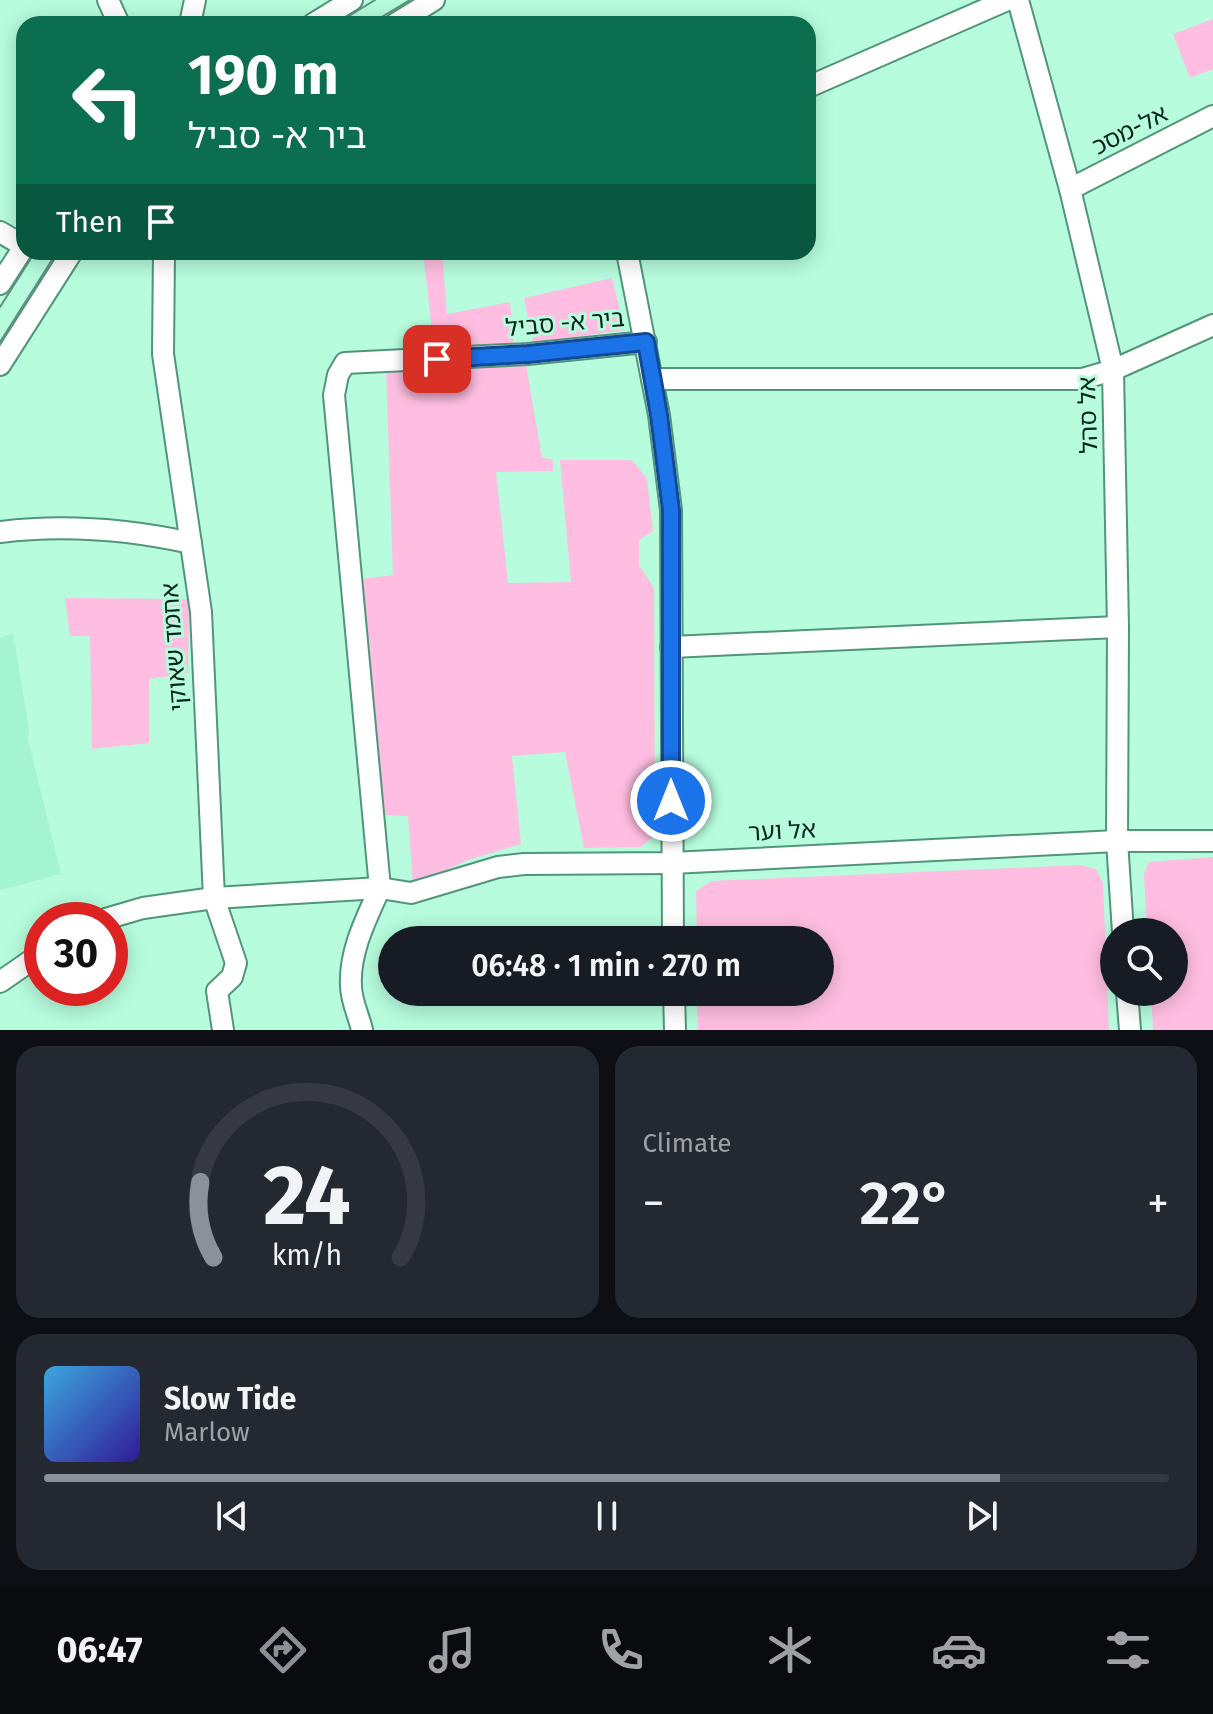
<!DOCTYPE html>
<html lang="en">
<head>
<meta charset="utf-8">
<style>
	body { margin:0; font-family:"Fira Sans","Noto Sans Hebrew",sans-serif; background:#242831; color:#f1f3f6; height:100vh; display:flex; flex-direction:column; font-size:30px; white-space:nowrap }
	* { box-sizing:border-box; margin:0 }
	p { font-size:26px; color:#9ea1a6 }
	.icon { flex:none; width:44px; height:44px; fill:none; stroke:currentColor; stroke-width:2; stroke-linecap:round; stroke-linejoin:round }
	.map { position:relative; height:1030px; overflow:hidden }
	.sheet { display:flex; flex-direction:column; gap:16px; padding:16px; background:#0d0f14; flex:1 }
	.sheet>* { flex:none }
	.hud { position:absolute; left:16px; top:16px; width:800px; height:244px; border-radius:24px; box-shadow:0 4px 20px #0003; background:#0b6e4f; color:#fff; overflow:hidden }
	.fabs { position:absolute; left:1100px; top:918px; display:grid; gap:16px }
	.fabs a { display:grid; place-items:center; width:88px; height:88px; border-radius:50%; background:#171b24; box-shadow:0 4px 20px #0003; font-size:40px }
	.speed { position:absolute; left:24px; top:902px; display:flex; gap:16px; font-size:40px; font-weight:700; text-align:center }
	.speed>* { display:grid; place-content:center; width:104px; height:104px; border-radius:50%; background:#171b24; box-shadow:0 4px 20px #0003; line-height:1 }
	.speed .limit { border:12px solid #d22; background:#fff; color:#111 }
	.pin { position:absolute; display:grid; place-items:center; width:68px; height:68px; color:#fff; margin:-34px; border-radius:16px; box-shadow:0 4px 12px #0006 }
	.me { position:absolute; width:88px; margin:-44px; rotate:0deg; stroke-linejoin:round; filter:drop-shadow(0 0 6px #0008) }
	.turn { display:flex; align-items:center; gap:28px; height:168px; padding:0 40px; font-size:36px }
	.turn .icon { width:104px; height:104px; stroke-width:2.5 }
	.turn b { display:block; font-size:56px; line-height:68px }
	.then { display:flex; align-items:center; height:76px; padding:0 40px; background:#0003; gap:16px; font-size:30px }
	.big { font-size:60px; font-weight:600; line-height:1.1 }
	.sheet .widget { flex:1; display:flex; flex-direction:column; justify-content:center; gap:12px; min-width:0; padding:0 28px; border-radius:24px; background:#242831 }
	.sheet .dial { align-items:center; gap:0 }
	.dial svg { height:208px; overflow:visible; fill:none; stroke:#363941; stroke-width:7; stroke-linecap:round; text-anchor:middle }
	.dial text { fill:#f1f3f6; stroke:none }
	.song { display:flex; align-items:center; gap:24px }
	.cover { width:96px; height:96px; border-radius:12px; background:linear-gradient(135deg,hsl(200 70% 55%),hsl(250 70% 35%)) }
	.played { height:8px; border-radius:4px; background:linear-gradient(90deg,#8c9099 85%,#363941 85%) }
	.keys { display:flex; justify-content:space-around; direction:ltr }
	.heat { display:flex; justify-content:space-between; align-items:center; font-size:44px; direction:ltr }
	.sheet .tiles { flex:1; display:grid; gap:16px; grid-template-columns:1fr 1fr }
	.widget:last-child { grid-column:span 2 }
	.trip { position:absolute; left:378px; top:926px; width:456px; height:80px; border-radius:40px; background:#171b24; box-shadow:0 4px 20px #0003; font-weight:600; line-height:80px; text-align:center }
	.dock { display:flex; height:128px; justify-content:space-around; align-items:center; background:#090b0e; color:#9ea1a6 }
	.dock .icon { width:56px; height:56px }
	.dock .active { color:#8c9099 }
	.dock b { font-size:36px; color:#f1f3f6 }
	.map>svg:first-child { display:block }
</style>
</head>
<body>
<div class="map">
<svg width="1213" height="1030" viewBox="0 0 1213 1030">
	<rect width="100%" height="100%" fill="#b6fcdd"/>
	<path fill="#a4f3d1" d="M 13,633 L 29,729 L 28,739 L 61,874 L 0,890 L 0,638 Z"/>
	<g fill="#ffbee1">
		<path d="M 1213,19 L 1213,69 L 1190,78 L 1173,34 Z"/>
		<path d="M 423,252 L 442,252 L 447,314 L 510,302 L 514,345 L 434,347 Z"/>
		<path d="M 612,278 L 625,330 L 533,343 L 524,298 Z"/>
		<path d="M 526,364 L 542,458 L 553,459 L 553,471 L 496,472 L 508,583 L 571,582 L 560,460 L 632,460 L 647,479 L 653,531 L 639,540 L 639,565 L 654,588 L 655,835 L 641,847 L 584,848 L 565,752 L 512,756 L 521,844 L 468,860 L 413,885 L 408,816 L 382,815 L 362,579 L 393,575 L 386,370 Z"/>
		<path d="M 65,598 L 189,599 L 188,673 L 149,679 L 149,743 L 92,749 L 90,636 L 70,636 Z"/>
		<path d="M 1213,857 L 1213,1030 L 1153,1030 L 1151,992 L 1174,992 L 1174,932 L 1147,932 L 1144,874 L 1149,862 Z"/>
		<path d="M 1080,865 L 1096,869 L 1103,883 L 1109,1030 L 698,1030 L 697,992 L 820,992 L 820,940 L 697,940 L 696,891 L 711,881 Z"/>
	</g>
	<g fill="none" stroke-linecap="round" stroke-linejoin="round">
		<g stroke="#51957a" stroke-width="24">
			<g id="minor">
				<path d="M 108,0 L 119,24"/>
				<path d="M 1018,0 L 1070,189 L 1113,370 L 1118,627 L 1117,841 L 1123,932"/>
				<path d="M 190,24 L 195,0"/>
				<path d="M 313,24 L 352,0"/>
				<path d="M 395,24 L 434,0"/>
				<path d="M 808,87 L 1007,0"/>
				<path d="M 1070,189 L 1213,116"/>
				<path d="M 0,232 L 24,246"/>
				<path d="M 164,252 L 163,354 L 201,612 L 214,898 L 236,963 L 232,977 L 217,991 L 223,1030"/>
				<path d="M 627,252 L 659,415 L 671,510 L 673,940"/>
				<path d="M 0,284 L 24,247"/>
				<path d="M 0,365 L 72,252"/>
				<path d="M 652,379 L 1082,379 L 1113,370 L 1213,325"/>
				<path d="M 0,532 C 65,524 127,529 191,543"/>
				<path d="M 671,647 L 1118,627"/>
				<path d="M 102,920 L 143,908 L 214,898 L 380,888 L 411,893 L 498,867 L 524,864 L 671,863 L 1117,841 L 1213,841"/>
				<path d="M 0,982 L 42,953"/>
				<path d="M 674,992 L 675,1030"/>
				<path d="M 1127,992 L 1130,1030"/>
				<path d="M 362,1030 C 359,1016 351,1001 351,986 C 349,952 366,919 380,888 L 334,395 L 338,375 L 345,363 L 528,354 L 646,342"/>
			</g>
		</g>
		<use href="#minor" stroke="#fff" stroke-width="20"/>
		<g stroke="#5f917c" stroke-width="2">
			<path d="M 336,24 L 375,0"/>
			<path d="M 370,24 L 410,0"/>
			<path d="M 0,307 L 35,252"/>
			<path d="M 0,342 L 57,252"/>
		</g>
	</g>
	<g fill="none" stroke-linecap="round" stroke-linejoin="round">
		<g stroke="#114b97" stroke-width="20">
			<path id="route" d="M 437,359 L 528,354 L 646,342 L 659,415 L 671,510 L 671,801"/>
		</g>
		<use href="#route" stroke="#1a73e8" stroke-width="14"/>
	</g>
	<g text-anchor="middle" stroke-width="6" stroke-linejoin="round" paint-order="stroke">
		<g font-size="24" fill="#062419" stroke="#b6fcdd">
			<text transform="translate(1130 130) rotate(-27)" y="8">אל-מסכ</text>
			<text transform="translate(565 323) rotate(-5)" y="8">ביר א- סביל</text>
			<text transform="translate(1088 415) rotate(-92)" y="8">אל סהל</text>
			<text transform="translate(174 647) rotate(-94)" y="8">אחמד שאוקי</text>
			<text transform="translate(782 831) rotate(-3)" y="8">אל וער</text>
		</g>
	</g>
</svg>
<div class="fabs">
<a><svg class="icon" aria-label="search" viewBox="0 0 24 24"><circle cx="10" cy="10" r="6"/><path d="M15 15l6 6"/></svg></a>
</div>
<div class="speed"><div class="limit">30</div></div>
<div class="pin" style="left:437px;top:359px;background:#d93025"><svg class="icon" aria-label="arrive" viewBox="0 0 24 24"><path d="M6 21V4h12l-3 4 3 4H6"/></svg></div>
<svg class="me" style="left:671px;top:801px" viewBox="-20 -20 40 40"><circle r="17" fill="#1a73e8" stroke="#fff" stroke-width="3"/><path d="M0-11L8 9 0 5-8 9z" fill="#fff"/></svg>
<div class="trip">06:48 · 1 min · 270 m</div>
<div class="hud">
<div class="turn"><svg class="icon" aria-label="left" viewBox="0 0 24 24"><path d="M17 20v-9H6M10 6l-5 5 5 5"/></svg><div><b>190 m</b>ביר א- סביל</div></div>
<div class="then">Then<svg class="icon" aria-label="arrive" viewBox="0 0 24 24"><path d="M6 21V4h12l-3 4 3 4H6"/></svg></div>
</div>
</div>
<section class="sheet">
<div class="tiles">
<div class="widget dial"><svg viewBox="0 0 100 80">
<path d="M14 69A42 42 0 1 1 86 69"/>
<path d="M14 69A42 42 0 0 1 9 40" stroke="#8c9099"/>
<text x="50" y="56" font-size="32" font-weight="700">24</text>
<text x="50" y="72" font-size="11">km/h</text>
</svg></div>
<div class="widget"><p>Climate</p>
<div class="heat"><a>−</a><b class="big">22°</b><a>+</a></div>
</div>
<div class="widget">
<div class="song"><i class="cover"></i><div><b>Slow Tide</b><p>Marlow</p></div></div>
<div class="played"></div>
<div class="keys"><svg class="icon" aria-label="previous" viewBox="0 0 24 24"><path d="M18 5L8 12l10 7zM5 5v14"/></svg><svg class="icon" aria-label="pause" viewBox="0 0 24 24"><path d="M8 5v14M16 5v14"/></svg><svg class="icon" aria-label="next" viewBox="0 0 24 24"><path d="M6 5l10 7-10 7zM19 5v14"/></svg></div>
</div>
</div>
</section>
<nav class="dock">
<b>06:47</b>
<svg class="icon active" aria-label="directions" viewBox="0 0 24 24"><path d="M12 3l9 9-9 9-9-9zM9 14v-3h6M13 9l2 2-2 2"/></svg>
<svg class="icon" aria-label="music" viewBox="0 0 24 24"><path d="M9 18V5l10-2v13"/><circle cx="6" cy="18" r="3"/><circle cx="16" cy="16" r="3"/></svg>
<svg class="icon" aria-label="phone" viewBox="0 0 24 24"><path d="M5 4h4l2 5-3 2q2 4 5 5l2-3 5 2v4C11 20 4 13 5 4z"/></svg>
<svg class="icon" aria-label="climate" viewBox="0 0 24 24"><path d="M12 3v18M4 7l16 10M4 17L20 7"/></svg>
<svg class="icon" aria-label="car" viewBox="0 0 24 24"><path d="M5 17H2v-5l4-1 3-4h7l3 4 3 1v5h-3M9 17h6M6 11h13"/><circle cx="7" cy="17" r="2"/><circle cx="17" cy="17" r="2"/></svg>
<svg class="icon" aria-label="filters" viewBox="0 0 24 24"><path d="M4 7h16M4 17h16"/><circle cx="9" cy="7" r="2"/><circle cx="15" cy="17" r="2"/></svg>
</nav>
</body>
</html>
